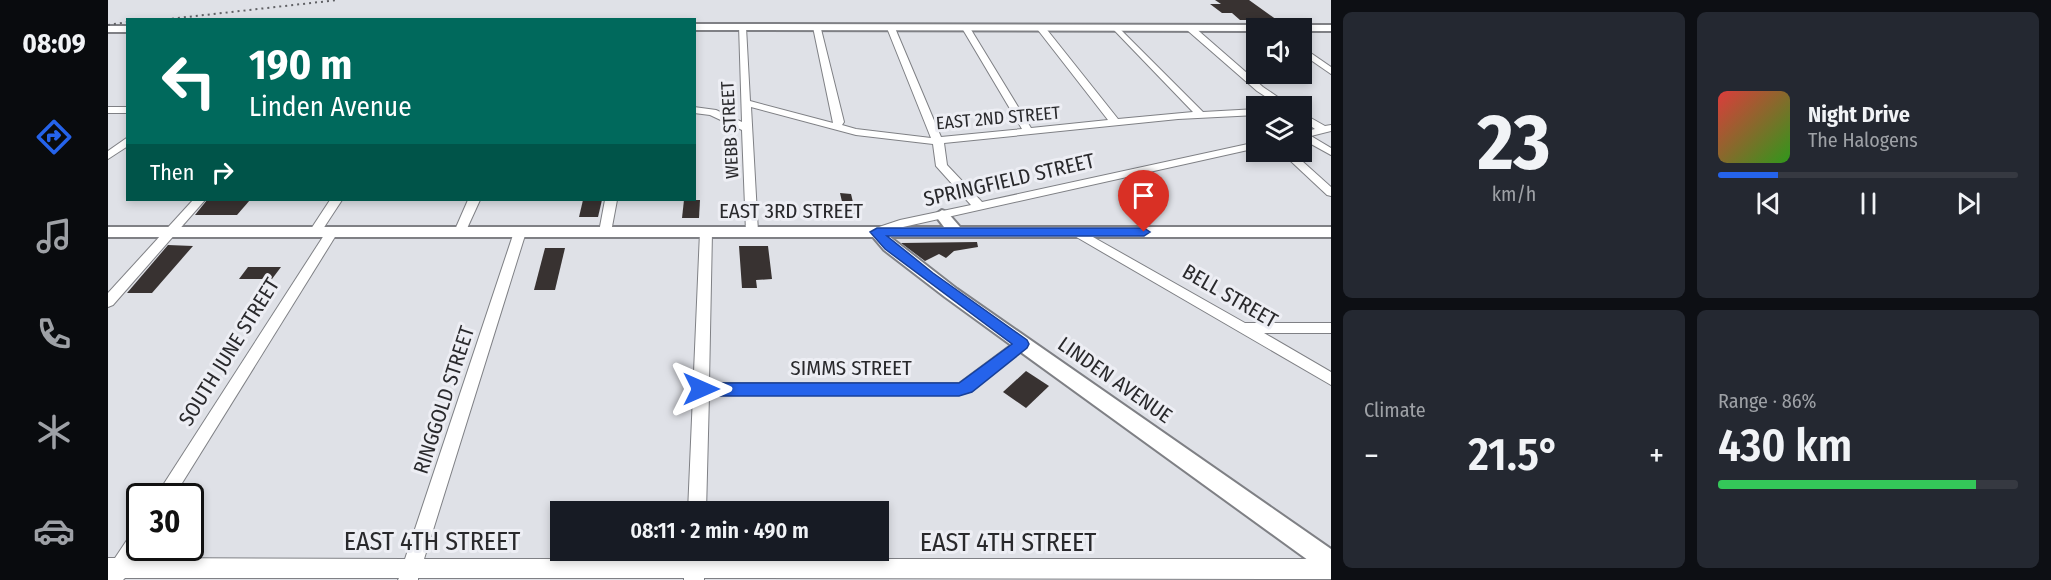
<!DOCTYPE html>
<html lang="en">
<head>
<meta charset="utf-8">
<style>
	body { margin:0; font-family:"Fira Sans Condensed",sans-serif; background:#242831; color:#f1f3f6; height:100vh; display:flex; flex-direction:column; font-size:22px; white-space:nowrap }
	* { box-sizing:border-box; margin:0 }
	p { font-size:20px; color:#9ea1a6 }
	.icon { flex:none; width:33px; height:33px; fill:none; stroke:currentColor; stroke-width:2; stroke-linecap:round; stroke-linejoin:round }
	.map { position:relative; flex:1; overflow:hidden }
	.details { display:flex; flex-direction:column; gap:12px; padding:12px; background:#0d0f14; width:720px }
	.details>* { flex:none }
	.hud { position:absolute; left:18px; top:18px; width:570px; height:183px; border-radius:0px; box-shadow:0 3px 9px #0003; background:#00695c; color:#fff; overflow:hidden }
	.buttons { position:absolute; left:1138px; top:18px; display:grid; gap:12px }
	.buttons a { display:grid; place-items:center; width:66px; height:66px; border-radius:0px; background:#171b24; box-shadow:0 3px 9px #0003; font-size:30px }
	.speed { position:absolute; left:18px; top:483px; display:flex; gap:12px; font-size:30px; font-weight:700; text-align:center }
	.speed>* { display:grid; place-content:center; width:78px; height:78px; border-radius:50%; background:#171b24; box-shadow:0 3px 9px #0003; line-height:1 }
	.speed .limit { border:3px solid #111; border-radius:9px; background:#fff; color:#111 }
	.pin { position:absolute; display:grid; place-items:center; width:51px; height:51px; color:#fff; margin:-62px -26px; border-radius:50% 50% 50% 0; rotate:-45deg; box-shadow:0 0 6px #0007 }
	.pin .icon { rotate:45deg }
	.me { position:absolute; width:66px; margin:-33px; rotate:90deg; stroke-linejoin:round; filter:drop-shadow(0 0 4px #0008) }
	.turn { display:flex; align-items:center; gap:21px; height:126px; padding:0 24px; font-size:27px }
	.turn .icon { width:78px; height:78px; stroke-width:2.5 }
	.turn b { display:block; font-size:42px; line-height:51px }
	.then { display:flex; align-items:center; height:57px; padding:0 24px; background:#0003; gap:12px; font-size:22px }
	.big { font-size:45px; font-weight:600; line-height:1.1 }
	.details .tile { flex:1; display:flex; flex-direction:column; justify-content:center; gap:9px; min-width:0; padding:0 21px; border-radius:9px; background:#242831 }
	.details .dial { align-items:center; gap:0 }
	.dial b { font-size:78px; line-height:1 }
	.song { display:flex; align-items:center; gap:18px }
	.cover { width:72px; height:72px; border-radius:9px; background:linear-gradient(135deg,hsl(0 70% 55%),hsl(110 70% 35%)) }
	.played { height:6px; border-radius:3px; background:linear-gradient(90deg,#2563eb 20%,#363941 20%) }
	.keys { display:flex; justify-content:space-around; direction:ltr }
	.heat { display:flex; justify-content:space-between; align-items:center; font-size:33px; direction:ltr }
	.charge { height:9px; border-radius:4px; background:linear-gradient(90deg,#34c759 86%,#363941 0) }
	.details .tiles { flex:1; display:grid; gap:12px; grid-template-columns:repeat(2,1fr) }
	.trip { position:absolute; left:442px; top:501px; width:339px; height:60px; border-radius:0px; background:#171b24; box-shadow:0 3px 9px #0003; font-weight:600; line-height:60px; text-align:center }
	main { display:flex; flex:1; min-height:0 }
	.dock { display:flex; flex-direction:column; width:108px; justify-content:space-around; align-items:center; background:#090b0e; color:#9ea1a6 }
	.dock .icon { width:42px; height:42px }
	.dock .on { color:#2563eb }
	.dock b { font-size:27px; color:#f1f3f6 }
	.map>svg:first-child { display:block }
</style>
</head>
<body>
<main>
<nav class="dock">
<b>08:09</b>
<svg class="icon on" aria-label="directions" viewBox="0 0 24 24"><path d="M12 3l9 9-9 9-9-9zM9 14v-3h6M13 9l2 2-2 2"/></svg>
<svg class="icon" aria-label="music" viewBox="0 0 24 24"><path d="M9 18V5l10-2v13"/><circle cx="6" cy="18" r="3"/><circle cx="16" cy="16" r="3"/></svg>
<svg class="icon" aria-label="phone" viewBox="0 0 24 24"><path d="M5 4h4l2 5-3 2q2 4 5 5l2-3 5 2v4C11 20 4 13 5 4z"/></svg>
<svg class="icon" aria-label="climate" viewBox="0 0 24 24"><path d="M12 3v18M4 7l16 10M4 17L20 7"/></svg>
<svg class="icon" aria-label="car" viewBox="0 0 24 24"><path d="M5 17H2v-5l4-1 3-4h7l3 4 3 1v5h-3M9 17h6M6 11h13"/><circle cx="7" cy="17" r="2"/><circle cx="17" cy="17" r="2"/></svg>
</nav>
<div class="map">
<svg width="1223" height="580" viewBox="0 0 1223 580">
	<rect width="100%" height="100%" fill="#dfe1e7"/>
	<g fill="#383231">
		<path d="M 1107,0 L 1141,0 L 1169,20 L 1132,20 L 1124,13 L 1114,13 L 1102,4 L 1113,4 Z"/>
		<path d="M 732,193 L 743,194 L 749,219 L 738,219 Z"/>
		<path d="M 99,200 L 142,200 L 129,215 L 87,215 Z"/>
		<path d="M 475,200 L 494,200 L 490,217 L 471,217 Z"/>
		<path d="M 576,200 L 592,200 L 591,218 L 574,218 Z"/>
		<path d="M 869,242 L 870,247 L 846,251 L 838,258 L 831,254 L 817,261 L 793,243 Z"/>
		<path d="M 60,245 L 85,246 L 44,293 L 19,293 Z"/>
		<path d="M 631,246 L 660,246 L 664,279 L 648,280 L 649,288 L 634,288 Z"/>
		<path d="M 437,248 L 457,248 L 447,290 L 426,290 Z"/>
		<path d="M 140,267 L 173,267 L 164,279 L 131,279 Z"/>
		<path d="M 918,371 L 941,386 L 918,408 L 895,392 Z"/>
	</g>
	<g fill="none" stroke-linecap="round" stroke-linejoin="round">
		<g stroke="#7f8085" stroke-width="2">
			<g id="minor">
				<path d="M 631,25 L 638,27 L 642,101 L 725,123 L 705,27 L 712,25 L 736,122 L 734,125 L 748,129 L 823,138 L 779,28 L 783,26 L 787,28 L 833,137 L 914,129 L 854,28 L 858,26 L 862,28 L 923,128 L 1000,120 L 930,30 L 929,28 L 933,26 L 936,26 L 1010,119 L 1085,112 L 1006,30 L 1005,28 L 1009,26 L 1095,112 L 1149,109 L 1149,115 L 1070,119 L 836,143 L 839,165 L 874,202 L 1149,142 L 1149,148 L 795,227 L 769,236 L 765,235 L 763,232 L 765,229 L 792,220 L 863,205 L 828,166 L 825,144 L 748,135 L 643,107 L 650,232 L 644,236 L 638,232 L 634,130 L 602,115 L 586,113 L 586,107 L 608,110 L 634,122 Z"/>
				<path d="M 1079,26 L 1085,26 L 1155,87 L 1183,106 L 1172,106 L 1149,91 L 1079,30 Z"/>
				<path d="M 1162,26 L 1166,26 L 1170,28 L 1161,28 Z"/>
				<path d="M 1194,47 L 1223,67 L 1223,74 L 1194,54 Z"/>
				<rect x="0" y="107" width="20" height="6"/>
				<path d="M 1194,113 L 1217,126 L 1223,125 L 1223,131 L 1203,136 L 1223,148 L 1223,155 L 1194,139 L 1194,132 L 1207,129 L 1194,120 Z"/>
				<path d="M 20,137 L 20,146 L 0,159 L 0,151 Z"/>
				<path d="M 1173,152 L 1184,152 L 1223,187 L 1223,196 L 1219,195 Z"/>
				<path d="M 85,200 L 97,200 L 5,305 L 0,307 L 0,293 Z"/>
				<path d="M 222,200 L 234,200 L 211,235 L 203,235 L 201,232 Z"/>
				<path d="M 360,200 L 372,200 L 356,235 L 348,235 L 346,232 Z"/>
				<path d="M 497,200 L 509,200 L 503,232 L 497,236 L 491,232 Z"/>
				<path d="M 224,228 L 230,232 L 66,496 L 48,496 L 220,229 Z"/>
				<path d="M 412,228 L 418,232 L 316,559 L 577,559 L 578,550 L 596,550 L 596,559 L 1223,559 L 1223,579 L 596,578 L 596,580 L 576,580 L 576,578 L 310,578 L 310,580 L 290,580 L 291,578 L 17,578 L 15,580 L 0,580 L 0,558 L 7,558 L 25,531 L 32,528 L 32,548 L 36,548 L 29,558 L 297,559 L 406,232 Z"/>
				<path d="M 598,228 L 604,232 L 601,383 L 851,383 L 909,340 L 919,340 L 921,344 L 864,391 L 851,395 L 601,395 L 598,512 L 580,512 L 592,232 Z"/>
				<path d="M 969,228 L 1137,323 L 1223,323 L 1223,333 L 1156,333 L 1223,372 L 1223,385 L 965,235 L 963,232 L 965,229 Z"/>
			</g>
		</g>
		<g stroke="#7f8085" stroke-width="4">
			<g id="major">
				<path d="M 586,24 L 1223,25 L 1223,31 L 1194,31 L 1194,28 L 1149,28 L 1149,31 L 586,30 Z"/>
				<rect x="0" y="26" width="20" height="6"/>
				<path d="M 834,210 L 839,212 L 852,227 L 1223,227 L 1223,237 L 782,237 L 849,289 L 1223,549 L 1223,575 L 1215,571 L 837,297 L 776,250 L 765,237 L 0,237 L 0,227 L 836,227 L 827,215 Z"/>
			</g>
		</g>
		<use href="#minor" fill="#fff" fill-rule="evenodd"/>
		<use href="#major" fill="#fff" fill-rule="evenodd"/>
		<g stroke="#606165" stroke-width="2" stroke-dasharray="2 4" stroke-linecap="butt">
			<path d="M 52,20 L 230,0"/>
			<path d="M 0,25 L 20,22"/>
		</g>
	</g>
	<path fill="#2563eb" stroke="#184099" stroke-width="1.5" d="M 769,228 L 1036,228 L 1042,232 L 1036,236 L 779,236 L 825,273 L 919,340 L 921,344 L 919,348 L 864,392 L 851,396 L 593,396 L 587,394 L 585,389 L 587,385 L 593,383 L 851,383 L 904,344 L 777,249 L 762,232 Z"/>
	<g text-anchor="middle" stroke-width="6" stroke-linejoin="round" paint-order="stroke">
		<g font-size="18" fill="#29292c" stroke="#edeef4">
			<text transform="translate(890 118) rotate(-5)" y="6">EAST 2ND STREET</text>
			<text transform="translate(622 130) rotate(-93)" y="6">WEBB STREET</text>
		</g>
		<g font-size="21" fill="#29292c" stroke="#edeef4">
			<text transform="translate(901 180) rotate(-13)" y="7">SPRINGFIELD STREET</text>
			<text x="683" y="218">EAST 3RD STREET</text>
			<text transform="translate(1122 296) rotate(30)" y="7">BELL STREET</text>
			<text transform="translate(121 352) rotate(-58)" y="7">SOUTH JUNE STREET</text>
			<text x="743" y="375">SIMMS STREET</text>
			<text transform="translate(1007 380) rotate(35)" y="7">LINDEN AVENUE</text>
			<text transform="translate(336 400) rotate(-72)" y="7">RINGGOLD STREET</text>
		</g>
		<g font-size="26" fill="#29292c" stroke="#edeef4">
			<text x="324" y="550">EAST 4TH STREET</text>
			<text x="900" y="551">EAST 4TH STREET</text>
		</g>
	</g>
</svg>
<div class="buttons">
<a><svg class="icon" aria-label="sound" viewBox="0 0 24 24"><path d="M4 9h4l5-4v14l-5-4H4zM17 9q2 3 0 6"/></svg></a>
<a><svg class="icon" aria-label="layers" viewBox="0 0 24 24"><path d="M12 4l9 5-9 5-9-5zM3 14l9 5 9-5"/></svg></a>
</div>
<div class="speed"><div class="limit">30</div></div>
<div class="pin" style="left:1036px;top:232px;background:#d93025"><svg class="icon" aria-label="arrive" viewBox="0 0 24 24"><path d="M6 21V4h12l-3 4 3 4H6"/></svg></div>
<svg class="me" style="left:593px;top:389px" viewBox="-20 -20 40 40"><path d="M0-17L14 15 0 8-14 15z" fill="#2563eb" stroke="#fff" stroke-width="4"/></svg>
<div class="trip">08:11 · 2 min · 490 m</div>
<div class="hud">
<div class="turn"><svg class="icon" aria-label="left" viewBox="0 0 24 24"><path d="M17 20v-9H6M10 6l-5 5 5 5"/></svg><div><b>190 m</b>Linden Avenue</div></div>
<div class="then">Then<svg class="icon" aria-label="right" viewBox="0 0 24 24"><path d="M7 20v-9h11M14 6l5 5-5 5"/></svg></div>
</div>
</div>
<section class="details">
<div class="tiles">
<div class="tile dial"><b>23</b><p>km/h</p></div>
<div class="tile">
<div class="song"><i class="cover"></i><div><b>Night Drive</b><p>The Halogens</p></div></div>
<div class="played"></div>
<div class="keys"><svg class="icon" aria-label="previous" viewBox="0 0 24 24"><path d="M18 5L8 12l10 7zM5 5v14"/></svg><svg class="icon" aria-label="pause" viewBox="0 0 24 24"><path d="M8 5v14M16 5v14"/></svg><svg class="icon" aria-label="next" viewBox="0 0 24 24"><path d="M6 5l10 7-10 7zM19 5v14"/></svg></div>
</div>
<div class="tile"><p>Climate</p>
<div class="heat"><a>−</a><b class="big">21.5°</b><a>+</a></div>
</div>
<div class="tile"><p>Range · 86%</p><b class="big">430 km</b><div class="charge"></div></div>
</div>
</section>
</main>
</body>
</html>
